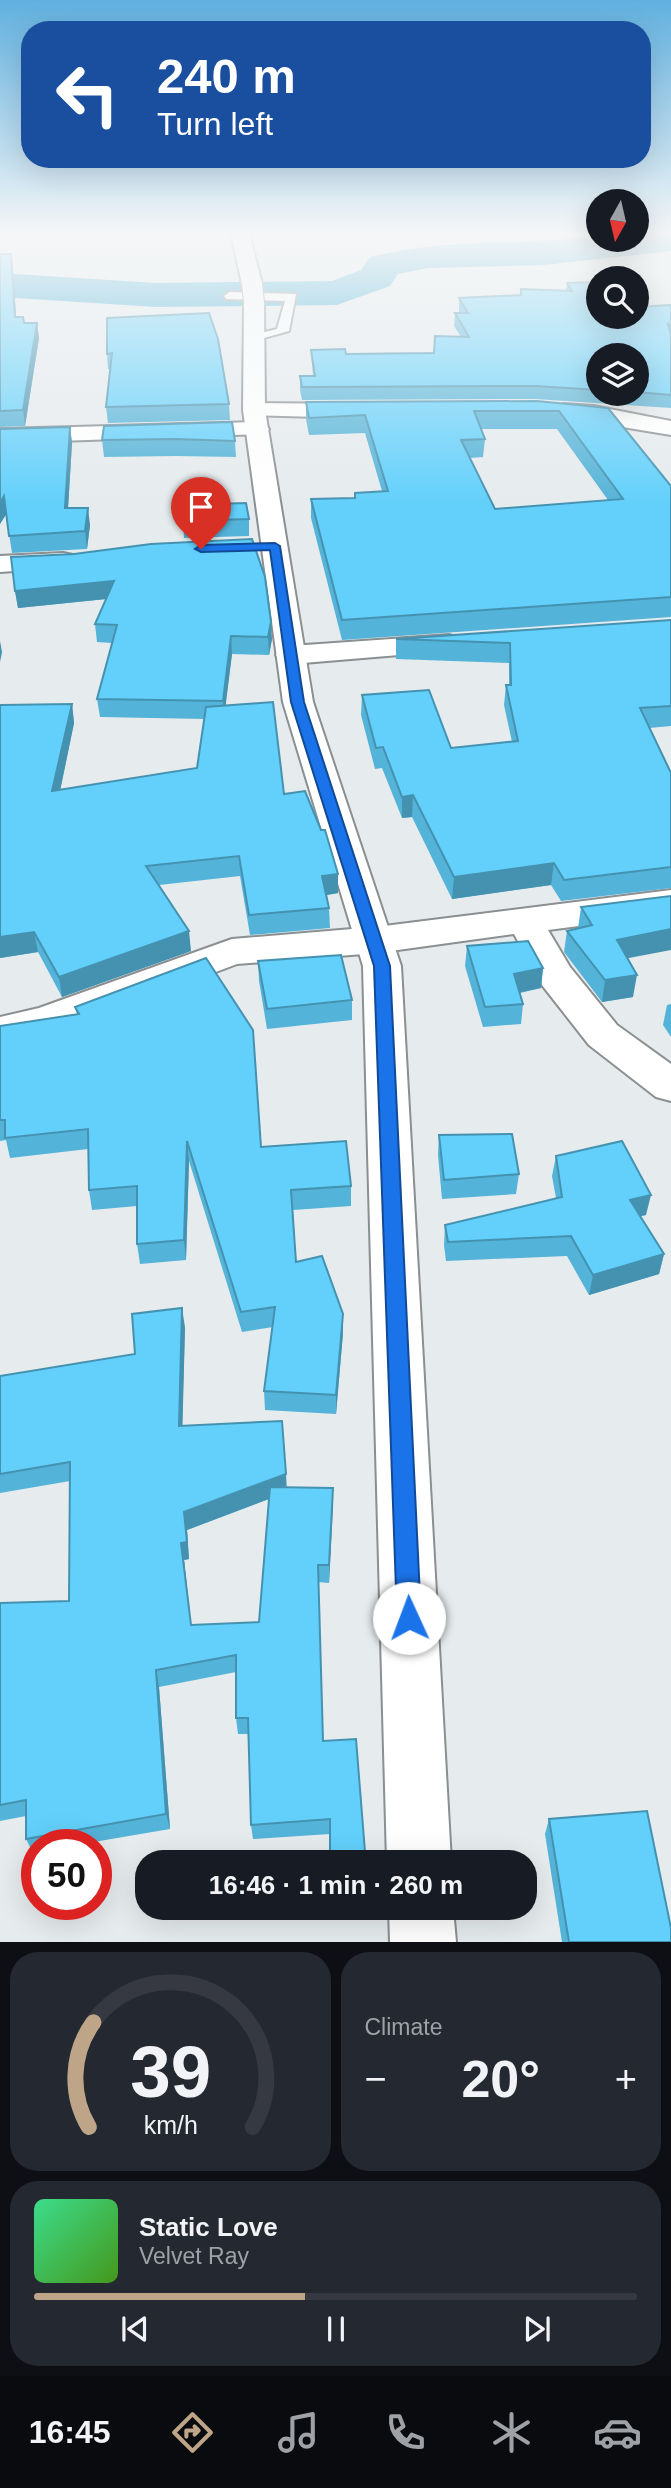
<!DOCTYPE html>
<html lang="en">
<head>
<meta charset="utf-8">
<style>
	body { margin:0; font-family:Helvetica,sans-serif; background:#242831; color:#f1f3f6; height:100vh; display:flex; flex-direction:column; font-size:26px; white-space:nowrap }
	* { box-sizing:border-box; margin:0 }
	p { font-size:23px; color:#9ea1a6 }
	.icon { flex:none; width:38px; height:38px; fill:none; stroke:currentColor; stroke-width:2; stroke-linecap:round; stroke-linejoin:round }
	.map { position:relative; height:1942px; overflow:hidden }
	.details { display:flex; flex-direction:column; gap:10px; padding:10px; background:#0d0f14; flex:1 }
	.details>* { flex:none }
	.guide { position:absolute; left:21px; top:21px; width:630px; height:147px; border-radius:28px; box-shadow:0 7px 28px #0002; background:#1a4fa0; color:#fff; overflow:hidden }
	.needle { width:46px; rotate:188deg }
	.controls { position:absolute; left:586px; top:189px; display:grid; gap:14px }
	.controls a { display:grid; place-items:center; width:63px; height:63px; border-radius:50%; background:#171b24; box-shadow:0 7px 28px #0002; font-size:35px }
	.speed { position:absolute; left:21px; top:1829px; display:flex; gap:14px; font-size:35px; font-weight:700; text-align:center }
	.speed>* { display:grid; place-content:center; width:91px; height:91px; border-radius:50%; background:#171b24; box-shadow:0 7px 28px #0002; line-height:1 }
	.speed .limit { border:10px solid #d22; background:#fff; color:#111 }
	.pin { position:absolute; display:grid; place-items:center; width:60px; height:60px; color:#fff; margin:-72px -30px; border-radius:50% 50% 50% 0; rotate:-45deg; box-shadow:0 0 7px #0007 }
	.pin .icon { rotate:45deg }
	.me { position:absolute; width:77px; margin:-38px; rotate:358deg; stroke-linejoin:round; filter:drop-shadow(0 0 5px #0008) }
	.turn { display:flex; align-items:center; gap:24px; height:147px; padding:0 21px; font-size:32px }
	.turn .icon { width:91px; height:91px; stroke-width:2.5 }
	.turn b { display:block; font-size:49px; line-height:60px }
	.big { font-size:52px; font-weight:800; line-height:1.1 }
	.details .card { flex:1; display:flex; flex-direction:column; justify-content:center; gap:10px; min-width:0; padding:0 24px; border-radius:28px; background:#242831 }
	.details .dial { align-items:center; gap:0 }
	.dial svg { height:182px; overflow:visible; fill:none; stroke:#363941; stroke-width:7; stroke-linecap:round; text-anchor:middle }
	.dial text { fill:#f1f3f6; stroke:none }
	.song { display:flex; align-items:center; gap:21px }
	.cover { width:84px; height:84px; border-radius:10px; background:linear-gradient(135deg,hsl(150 70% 55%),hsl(100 70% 35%)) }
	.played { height:7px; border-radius:4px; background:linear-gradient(90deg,#bfa588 45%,#363941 45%) }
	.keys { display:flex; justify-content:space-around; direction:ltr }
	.heat { display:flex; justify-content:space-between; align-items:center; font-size:38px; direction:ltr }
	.details .tiles { flex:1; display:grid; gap:10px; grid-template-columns:1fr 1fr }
	.card:last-child { grid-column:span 2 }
	.trip { position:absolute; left:135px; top:1850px; width:402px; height:70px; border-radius:28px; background:#171b24; box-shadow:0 7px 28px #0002; font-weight:800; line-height:70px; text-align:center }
	.tab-bar { display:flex; height:112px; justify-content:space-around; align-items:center; background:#090b0e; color:#9ea1a6 }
	.tab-bar .icon { width:49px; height:49px }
	.tab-bar .current { color:#bfa588 }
	.tab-bar b { font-size:32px; color:#f1f3f6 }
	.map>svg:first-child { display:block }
</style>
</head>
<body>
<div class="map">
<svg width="671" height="1942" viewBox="0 0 671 1942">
	<rect width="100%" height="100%" fill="#e6ebee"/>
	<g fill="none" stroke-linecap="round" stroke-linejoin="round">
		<path fill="#34a9d2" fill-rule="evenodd" d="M 637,233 L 671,233 L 671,251 L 544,265 L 428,268 L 398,274 L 390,286 L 337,305 L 156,307 L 0,297 L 0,273 L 156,283 L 332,281 L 361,270 L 370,257 C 444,238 522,245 598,237 L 598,240 L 637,240 Z"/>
		<g stroke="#8a8f91" stroke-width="4">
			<path id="service" d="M 230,292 L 296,294 L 289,331 L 249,342 L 249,336 L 277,329 L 285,301 L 226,299 L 224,296 Z"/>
		</g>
		<g stroke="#8a8f91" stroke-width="4">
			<g id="minor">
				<path d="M 254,403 L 357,404 L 368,411 L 357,418 L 246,415 L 243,410 Z"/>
				<path d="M 564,404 L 594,406 L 671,421 L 671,435 L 556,416 L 553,411 Z"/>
				<path d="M 257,422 L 265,424 L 269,429 L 265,434 L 0,443 L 0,429 Z"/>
				<path d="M 63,553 L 73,555 L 76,561 L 73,567 L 0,572 L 0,556 Z"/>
				<path d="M 449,635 L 459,638 L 464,644 L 459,650 L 291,664 L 281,661 L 276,655 L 281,649 L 291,646 Z"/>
				<path d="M 671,890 L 671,914 L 548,930 L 570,967 L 617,1025 L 671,1064 L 671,1101 L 656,1097 L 589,1045 L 542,985 L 514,934 L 376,953 L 237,964 L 60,1031 L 0,1045 L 0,1017 L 39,1008 L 232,939 L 376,927 Z"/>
			</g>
		</g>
		<g stroke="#8a8f91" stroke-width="4">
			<g id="secondary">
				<path d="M 231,233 L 249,233 L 262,284 L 259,288 L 252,290 L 242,284 Z"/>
				<path d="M 254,296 L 264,302 L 265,410 L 313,702 L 401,966 L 451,1862 L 387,1862 L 363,966 L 283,702 L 243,410 L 244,302 Z"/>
				<path d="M 389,1908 L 453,1908 L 456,1942 L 390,1942 Z"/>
			</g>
		</g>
		<use href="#service" fill="#fff" fill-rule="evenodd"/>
		<use href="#minor" fill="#fff" fill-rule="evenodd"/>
		<use href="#secondary" fill="#fff" fill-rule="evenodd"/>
		<g stroke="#8a8f91" stroke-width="22" stroke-linecap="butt">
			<path id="secondary-bridge" d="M 252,284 L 254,302"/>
		</g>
		<use href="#secondary-bridge" stroke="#fff" stroke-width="20"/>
	</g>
	<g fill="#54b3d8" fill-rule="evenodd">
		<path d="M 0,254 L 11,254 L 16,317 L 24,323 L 37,323 L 39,338 L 25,426 L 0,427 Z"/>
		<path d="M 567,283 L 598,317 L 671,305 L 671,408 L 535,399 L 302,400 L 300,390 L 300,376 L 313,376 L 311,350 L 346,354 L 434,353 L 461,337 L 454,326 L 455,313 L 460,313 L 459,311 L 459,298 L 521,295 L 566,291 ZM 598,355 L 637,355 L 637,394 L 598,394 Z"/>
		<path d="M 107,318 L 229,404 L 230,420 L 108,423 L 106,407 L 111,369 L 108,369 L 107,354 Z"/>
		<path d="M 306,402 L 608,408 L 671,486 L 671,617 L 342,640 L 311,518 L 311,499 L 355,498 L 382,491 L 365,433 L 309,435 L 306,419 ZM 481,429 L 557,429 L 608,500 L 495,509 L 470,458 L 483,457 L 485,439 Z"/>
		<path d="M 104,426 L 235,441 L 236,457 L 176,456 L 104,457 L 102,440 Z"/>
		<path d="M 70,427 L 72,443 L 68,508 L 90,525 L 87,549 L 12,553 L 6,514 L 0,524 L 0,429 Z"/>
		<path d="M 182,505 L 249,519 L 249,536 L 184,538 Z"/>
		<path d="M 74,554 L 272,639 L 269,655 L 232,654 L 225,706 L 284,794 L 338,893 L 326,895 L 329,908 L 330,928 L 250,935 L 240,876 L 159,885 L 191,951 L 62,997 L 38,952 L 0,958 L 72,704 L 74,723 L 60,790 L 197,768 L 205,719 L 100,717 L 97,699 L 112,643 L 97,642 L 95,624 L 106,599 L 18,608 L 15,591 Z"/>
		<path d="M 671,620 L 671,726 L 649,728 L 671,773 L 671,888 L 561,901 L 551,885 L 452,899 L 412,817 L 402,818 L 382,768 L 375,769 L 361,715 L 362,695 L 451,748 L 512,742 L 504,705 L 506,685 L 509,685 L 509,663 L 396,659 L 396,639 Z"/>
		<path d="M 581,907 L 627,958 L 633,997 L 602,1002 L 564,952 L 567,931 L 578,928 Z"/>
		<path d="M 467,946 L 543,968 L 541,988 L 520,993 L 523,1004 L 521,1024 L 483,1027 L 465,966 Z"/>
		<path d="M 258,961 L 352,1000 L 352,1020 L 267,1029 L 259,981 Z"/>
		<path d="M 671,1004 L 671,1037 L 663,1025 L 667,1005 Z"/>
		<path d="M 75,1007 L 261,1147 L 351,1186 L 351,1206 L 293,1210 L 296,1262 L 343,1314 L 343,1333 L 336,1414 L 265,1410 L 264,1391 L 273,1327 L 242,1332 L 189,1161 L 186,1260 L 140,1264 L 137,1244 L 137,1206 L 92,1210 L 89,1190 L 88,1149 L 10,1158 L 6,1140 L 0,1141 L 0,1026 L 77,1014 Z"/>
		<path d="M 439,1135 L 519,1174 L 516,1194 L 442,1199 L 438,1155 Z"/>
		<path d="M 556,1156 L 646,1215 L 640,1216 L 664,1254 L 659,1274 L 589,1295 L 567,1256 L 446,1261 L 444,1245 L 445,1225 L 556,1198 L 552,1176 Z"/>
		<path d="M 185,1327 L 182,1426 L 286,1487 L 333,1488 L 329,1583 L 318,1582 L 323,1741 L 356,1739 L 330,1862 L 330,1834 L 253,1839 L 251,1825 L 249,1734 L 238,1734 L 236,1718 L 236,1672 L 159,1687 L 170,1829 L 82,1844 L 37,1844 L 37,1852 L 33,1853 L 26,1839 L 26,1816 L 0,1821 L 0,1603 L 69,1601 L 70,1481 L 0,1493 L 0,1376 L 135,1354 ZM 269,1499 L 259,1622 L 191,1625 L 184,1560 L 189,1559 L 187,1530 Z"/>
		<path d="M 549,1819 L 671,1942 L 562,1942 L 545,1834 Z"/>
		<path d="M 331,1908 L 388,1908 L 387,1919 L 331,1920 Z"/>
	</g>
	<g fill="#4592b0">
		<path d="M 11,254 L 13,268 L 17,332 L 15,317 Z"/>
		<path d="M 37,323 L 39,338 L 25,426 L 23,410 Z"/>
		<path d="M 70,427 L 72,443 L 67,525 L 65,508 Z"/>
		<path d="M 4,496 L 7,513 L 0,524 L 0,503 Z"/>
		<path d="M 88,508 L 90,525 L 87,549 L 85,531 Z"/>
		<path d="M 114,581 L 116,598 L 18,608 L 15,591 Z"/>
		<path d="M 271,622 L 272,639 L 269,655 L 268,637 Z"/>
		<path d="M 231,636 L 232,654 L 224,719 L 223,701 Z"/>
		<path d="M 0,641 L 2,652 L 0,662 Z"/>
		<path d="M 72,704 L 74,723 L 56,811 L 52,791 Z"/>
		<path d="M 413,795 L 412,817 L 402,818 L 402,797 Z"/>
		<path d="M 554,863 L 551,885 L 452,899 L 454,877 Z"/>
		<path d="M 338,874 L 338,893 L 322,896 L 322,876 Z"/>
		<path d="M 671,929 L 671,950 L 613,961 L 617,940 Z"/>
		<path d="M 189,931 L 191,951 L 62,997 L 59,977 Z"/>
		<path d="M 34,932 L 38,952 L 0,958 L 0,937 Z"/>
		<path d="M 543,968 L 541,988 L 512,994 L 514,974 Z"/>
		<path d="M 637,975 L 633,997 L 602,1002 L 605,980 Z"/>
		<path d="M 187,1141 L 189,1161 L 186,1260 L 184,1240 Z"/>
		<path d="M 651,1195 L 646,1215 L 626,1219 L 630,1200 Z"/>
		<path d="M 664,1254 L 659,1274 L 589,1295 L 593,1275 Z"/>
		<path d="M 182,1308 L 185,1327 L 182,1445 L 179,1426 Z"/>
		<path d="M 343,1314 L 343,1333 L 336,1414 L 336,1395 Z"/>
		<path d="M 286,1474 L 287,1492 L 187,1530 L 189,1559 L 184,1560 L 193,1642 L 181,1543 L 184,1512 Z"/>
		<path d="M 333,1488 L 333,1506 L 329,1583 L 329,1565 Z"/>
		<path d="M 156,1670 L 159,1687 L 170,1829 L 166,1814 Z"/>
	</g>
	<g fill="#62d0fb" stroke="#4592b0" stroke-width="2" fill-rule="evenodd">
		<path d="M 0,254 L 11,254 L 15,317 L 23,317 L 24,323 L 37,323 L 23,410 L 0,411 Z"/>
		<path d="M 598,282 L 598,317 L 637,317 L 637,307 L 671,305 L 671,326 L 668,324 L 671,335 L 671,395 L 637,392 L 637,355 L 598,355 L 598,390 L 536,386 L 302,387 L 300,376 L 315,376 L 311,350 L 345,349 L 346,354 L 434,353 L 435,336 L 469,337 L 455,313 L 468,313 L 459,298 L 521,295 L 521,289 L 572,291 L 567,283 Z"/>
		<path d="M 209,313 L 218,339 L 229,404 L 106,407 L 112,353 L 107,354 L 107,318 Z"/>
		<path d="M 537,401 L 608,408 L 671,486 L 671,597 L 342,620 L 311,499 L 355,498 L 355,493 L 388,491 L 365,415 L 309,418 L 306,402 ZM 474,411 L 559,411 L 623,499 L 495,509 L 461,440 L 485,439 Z"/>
		<path d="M 232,422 L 235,441 L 175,439 L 102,440 L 104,426 Z"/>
		<path d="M 70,427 L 65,508 L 88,508 L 85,531 L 9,536 L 4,496 L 0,503 L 0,429 Z"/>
		<path d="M 246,503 L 249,519 L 183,521 L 182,505 Z"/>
		<path d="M 252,539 L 265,577 L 271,622 L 268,637 L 231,636 L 223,701 L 97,699 L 117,625 L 95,624 L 114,581 L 15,591 L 11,557 L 74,554 L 151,544 Z"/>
		<path d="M 671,620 L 671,706 L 640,708 L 671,773 L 671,867 L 564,880 L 554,863 L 454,877 L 413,795 L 402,797 L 383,747 L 376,748 L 362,695 L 429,690 L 451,748 L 518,741 L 506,685 L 511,685 L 510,643 L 396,639 Z"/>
		<path d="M 273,702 L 284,794 L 305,791 L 321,830 L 325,830 L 338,874 L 322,876 L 329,908 L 249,915 L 239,856 L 146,866 L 189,931 L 59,977 L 34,932 L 0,937 L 0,705 L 72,704 L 52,791 L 197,768 L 206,707 Z"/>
		<path d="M 671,896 L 671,929 L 617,940 L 637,975 L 605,980 L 567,931 L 592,925 L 581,907 Z"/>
		<path d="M 528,941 L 543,968 L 514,974 L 523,1004 L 485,1007 L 467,946 Z"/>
		<path d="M 341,955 L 352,1000 L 267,1009 L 258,961 Z"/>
		<path d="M 206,958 L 253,1030 L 261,1147 L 346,1141 L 351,1186 L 291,1190 L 296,1262 L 322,1256 L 343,1314 L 336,1395 L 264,1391 L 275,1307 L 241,1312 L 187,1141 L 184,1240 L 137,1244 L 137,1186 L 89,1190 L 88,1129 L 5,1138 L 5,1120 L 0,1120 L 0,1026 L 79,1014 L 75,1007 Z"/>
		<path d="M 512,1134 L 519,1174 L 444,1180 L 439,1135 Z"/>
		<path d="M 622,1141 L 651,1195 L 630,1200 L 664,1254 L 593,1275 L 571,1236 L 448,1242 L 445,1225 L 562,1197 L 556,1156 Z"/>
		<path d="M 182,1308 L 179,1426 L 282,1421 L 286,1474 L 184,1512 L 187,1542 L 181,1543 L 191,1625 L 259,1622 L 270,1487 L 333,1488 L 329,1565 L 318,1565 L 323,1741 L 356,1739 L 365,1852 L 392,1851 L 393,1862 L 330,1862 L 330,1819 L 251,1825 L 248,1718 L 236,1718 L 236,1655 L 156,1670 L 166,1814 L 26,1839 L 26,1800 L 0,1805 L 0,1603 L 69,1601 L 70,1462 L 0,1474 L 0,1376 L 135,1354 L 132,1314 Z"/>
		<path d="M 647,1811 L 671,1928 L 671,1942 L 569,1942 L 549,1819 Z"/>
	</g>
	<linearGradient id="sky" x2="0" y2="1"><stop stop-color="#60b0df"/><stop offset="0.46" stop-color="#f4f6f7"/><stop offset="1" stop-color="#f4f6f7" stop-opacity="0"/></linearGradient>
	<rect width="671" height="505" fill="url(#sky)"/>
	<path fill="#1a73e8" stroke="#114b97" stroke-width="2" d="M 275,543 L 280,546 L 304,702 L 390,966 L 421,1618 L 417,1626 L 409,1629 L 401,1626 L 397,1618 L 374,966 L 291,702 L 270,550 L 201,552 L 195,549 L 201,545 Z"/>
</svg>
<div class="controls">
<a><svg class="needle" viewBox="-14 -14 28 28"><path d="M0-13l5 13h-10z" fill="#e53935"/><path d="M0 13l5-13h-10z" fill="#9ea1a6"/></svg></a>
<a><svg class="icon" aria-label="search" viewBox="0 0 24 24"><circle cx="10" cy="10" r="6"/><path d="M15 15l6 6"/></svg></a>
<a><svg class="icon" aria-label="layers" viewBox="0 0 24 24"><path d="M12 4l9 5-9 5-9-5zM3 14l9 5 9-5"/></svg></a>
</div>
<div class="speed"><div class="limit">50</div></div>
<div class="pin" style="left:201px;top:549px;background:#d93025"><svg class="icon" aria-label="arrive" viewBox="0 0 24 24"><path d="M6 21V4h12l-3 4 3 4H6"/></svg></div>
<svg class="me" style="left:409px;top:1618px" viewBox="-20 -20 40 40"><circle r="19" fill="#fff"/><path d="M0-13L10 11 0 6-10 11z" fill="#1a73e8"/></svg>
<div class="trip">16:46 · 1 min · 260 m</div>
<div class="guide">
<div class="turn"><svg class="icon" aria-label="left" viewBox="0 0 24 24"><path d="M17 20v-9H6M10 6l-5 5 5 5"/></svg><div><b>240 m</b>Turn left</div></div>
</div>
</div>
<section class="details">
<div class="tiles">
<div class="card dial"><svg viewBox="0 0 100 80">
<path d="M14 69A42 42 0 1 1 86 69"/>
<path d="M14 69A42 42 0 0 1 16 23" stroke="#bfa588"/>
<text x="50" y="56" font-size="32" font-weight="700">39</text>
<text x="50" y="72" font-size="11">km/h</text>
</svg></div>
<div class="card"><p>Climate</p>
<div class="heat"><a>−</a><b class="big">20°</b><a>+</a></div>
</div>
<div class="card">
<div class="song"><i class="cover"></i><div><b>Static Love</b><p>Velvet Ray</p></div></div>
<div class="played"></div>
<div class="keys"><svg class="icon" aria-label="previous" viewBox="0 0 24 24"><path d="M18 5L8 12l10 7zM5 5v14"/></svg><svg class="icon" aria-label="pause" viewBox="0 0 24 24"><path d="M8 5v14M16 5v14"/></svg><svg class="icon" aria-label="next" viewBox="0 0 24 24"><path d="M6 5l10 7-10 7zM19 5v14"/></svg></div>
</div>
</div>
</section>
<nav class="tab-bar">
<b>16:45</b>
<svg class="icon current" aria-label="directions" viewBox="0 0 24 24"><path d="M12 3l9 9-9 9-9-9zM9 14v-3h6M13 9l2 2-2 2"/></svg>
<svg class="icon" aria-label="music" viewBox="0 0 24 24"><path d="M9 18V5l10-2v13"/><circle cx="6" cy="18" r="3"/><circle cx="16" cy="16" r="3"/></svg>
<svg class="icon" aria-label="phone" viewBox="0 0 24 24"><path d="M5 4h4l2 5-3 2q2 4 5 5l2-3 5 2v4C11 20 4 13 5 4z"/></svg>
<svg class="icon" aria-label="climate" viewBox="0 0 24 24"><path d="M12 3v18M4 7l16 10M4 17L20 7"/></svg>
<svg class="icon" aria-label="car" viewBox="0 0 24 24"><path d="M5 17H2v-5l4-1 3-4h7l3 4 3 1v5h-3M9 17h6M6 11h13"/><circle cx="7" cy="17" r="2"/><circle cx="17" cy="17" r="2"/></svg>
</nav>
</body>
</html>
